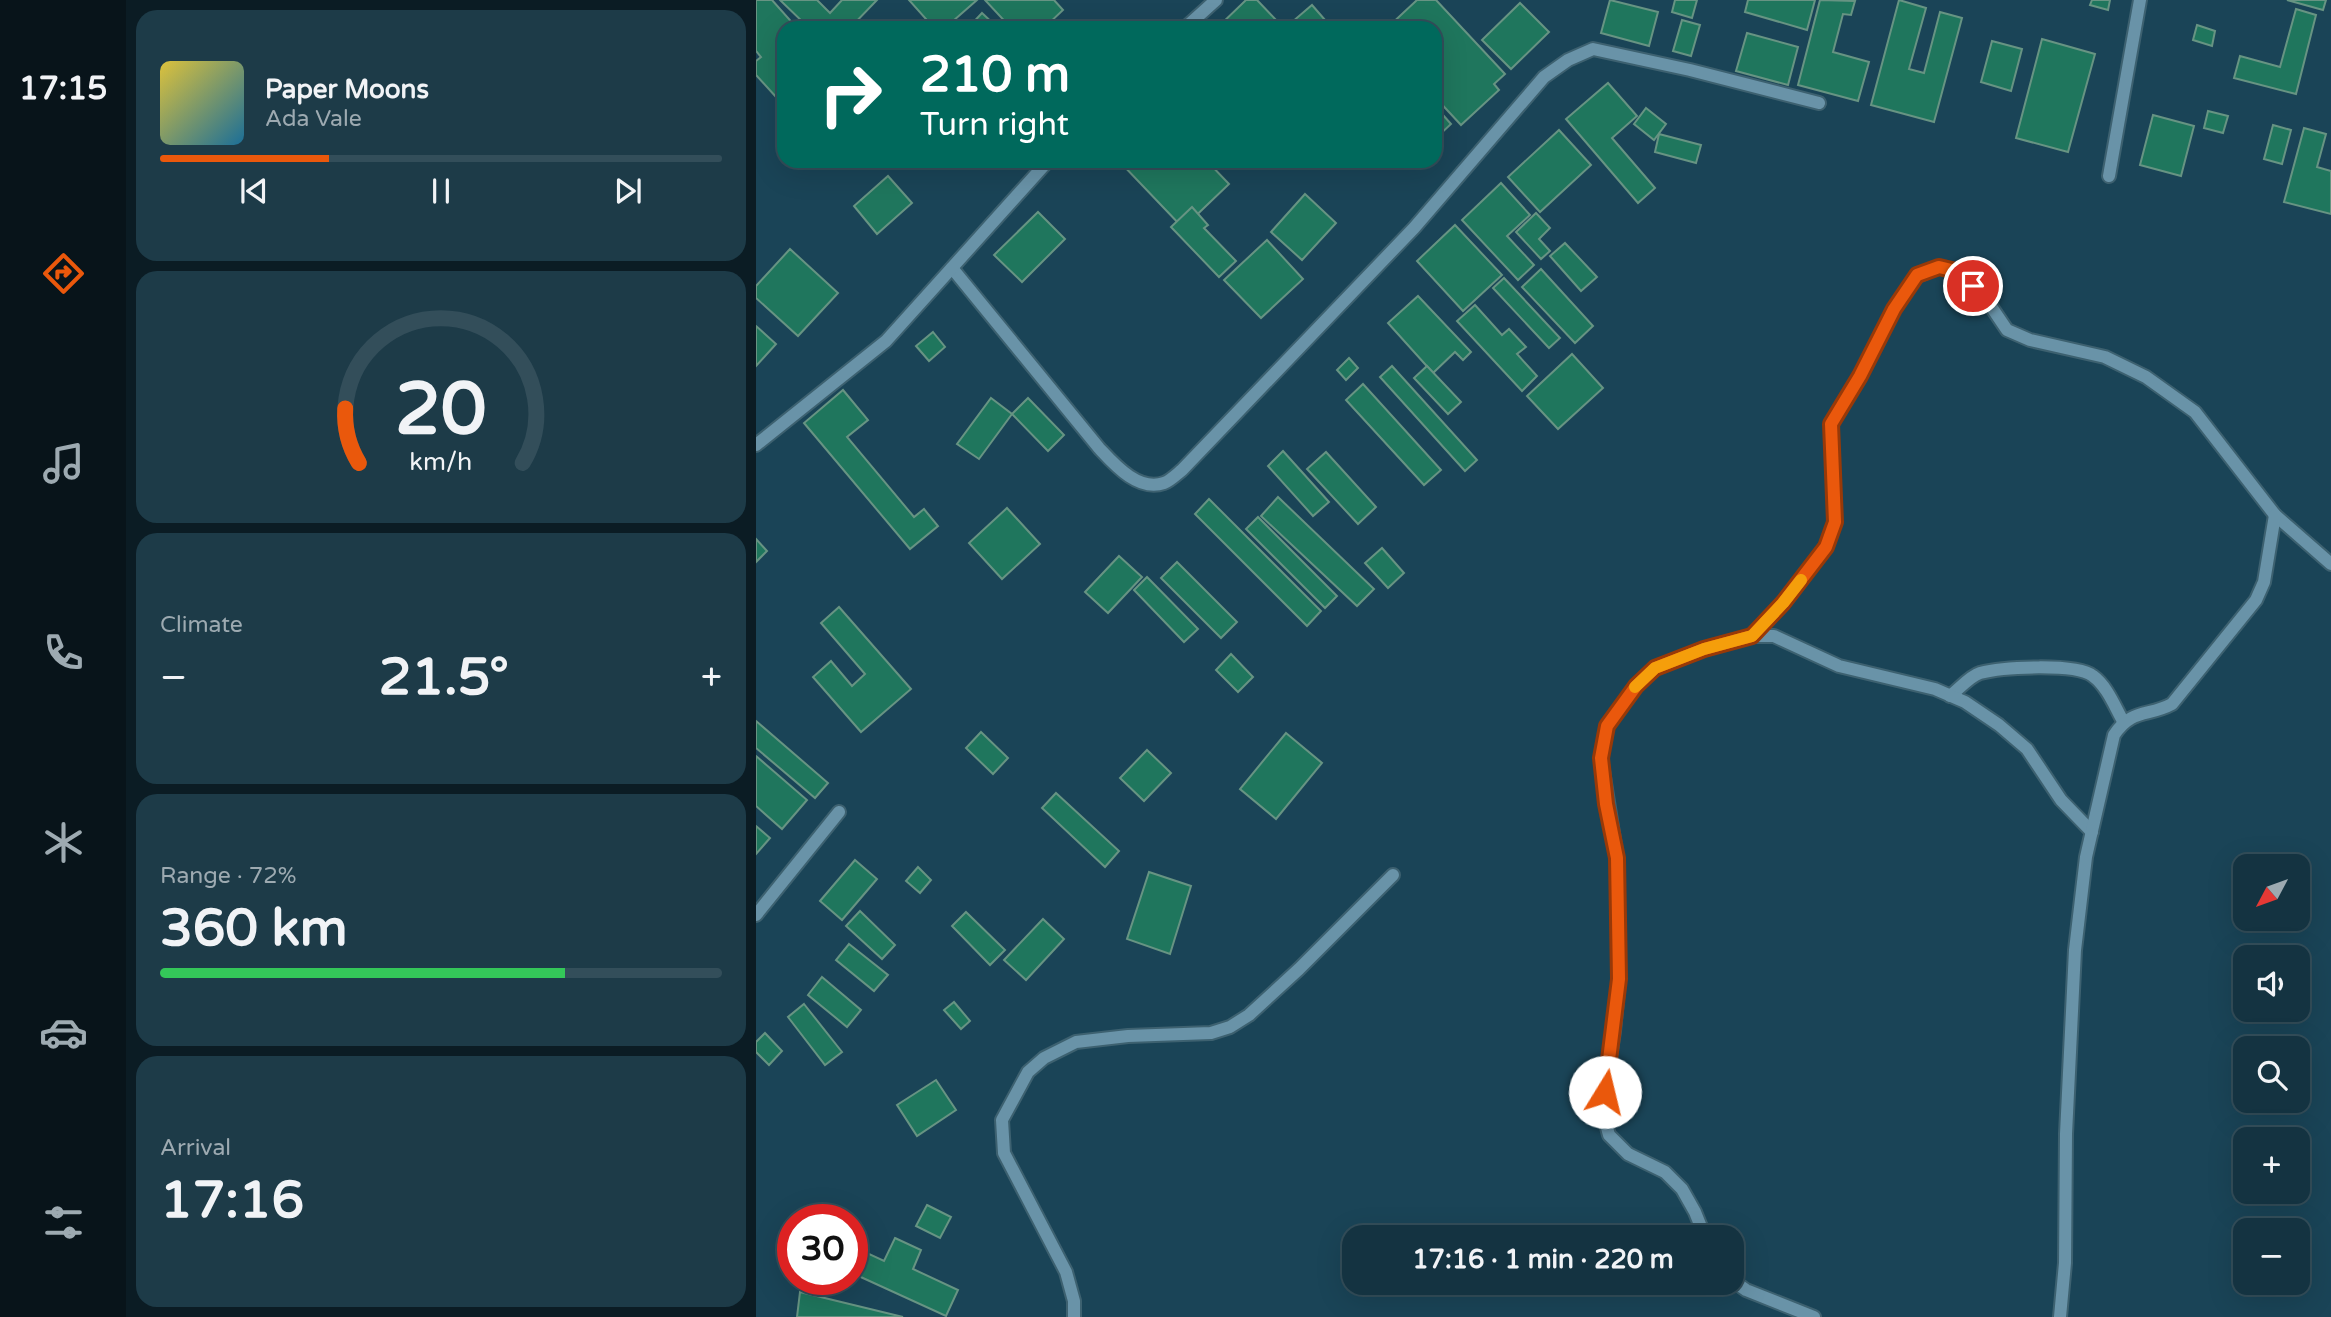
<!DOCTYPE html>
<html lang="en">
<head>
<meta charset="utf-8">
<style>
	body { margin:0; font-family:"Varela Round",sans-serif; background:#1d3b48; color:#f1f3f6; height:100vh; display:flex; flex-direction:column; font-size:26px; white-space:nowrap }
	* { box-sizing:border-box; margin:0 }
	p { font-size:23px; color:#9daab1 }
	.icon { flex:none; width:38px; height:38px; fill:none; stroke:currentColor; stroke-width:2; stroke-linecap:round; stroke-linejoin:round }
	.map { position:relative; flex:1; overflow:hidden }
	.drawer { display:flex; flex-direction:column; gap:10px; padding:10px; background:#0b1c24; width:630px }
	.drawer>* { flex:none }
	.hud { position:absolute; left:21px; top:21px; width:665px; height:147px; border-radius:21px; box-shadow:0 7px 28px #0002,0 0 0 2px #334e5a; background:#00695c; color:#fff; overflow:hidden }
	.needle { width:46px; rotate:229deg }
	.buttons { position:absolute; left:1477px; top:854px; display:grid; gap:14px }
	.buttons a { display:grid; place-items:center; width:77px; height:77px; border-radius:14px; background:#143341; box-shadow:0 7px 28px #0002,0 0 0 2px #334e5a; font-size:35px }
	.speed { position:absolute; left:21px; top:1204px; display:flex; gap:14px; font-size:35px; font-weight:700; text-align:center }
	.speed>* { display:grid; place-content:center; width:91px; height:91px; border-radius:50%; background:#143341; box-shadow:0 7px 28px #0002,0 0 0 2px #334e5a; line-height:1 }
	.speed .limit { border:10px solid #d22; background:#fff; color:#111 }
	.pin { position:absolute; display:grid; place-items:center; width:60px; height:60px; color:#fff; margin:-30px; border:4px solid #fff; border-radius:50%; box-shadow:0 2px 7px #0007 }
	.me { position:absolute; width:77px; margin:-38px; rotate:9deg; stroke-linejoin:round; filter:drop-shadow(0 0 5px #0008) }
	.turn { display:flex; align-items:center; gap:24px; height:147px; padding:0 28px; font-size:32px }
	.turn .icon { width:91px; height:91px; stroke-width:2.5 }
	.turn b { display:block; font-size:49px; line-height:60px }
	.big { font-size:52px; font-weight:800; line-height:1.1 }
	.drawer .card { flex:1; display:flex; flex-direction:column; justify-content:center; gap:10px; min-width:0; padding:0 24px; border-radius:21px; background:#1d3b48 }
	.drawer .dial { align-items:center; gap:0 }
	.dial svg { height:182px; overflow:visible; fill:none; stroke:#334e5a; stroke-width:7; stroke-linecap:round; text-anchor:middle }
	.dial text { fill:#f1f3f6; stroke:none }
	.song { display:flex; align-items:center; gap:21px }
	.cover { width:84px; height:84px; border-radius:10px; background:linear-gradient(135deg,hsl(50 70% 55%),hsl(200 70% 35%)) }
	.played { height:7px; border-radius:4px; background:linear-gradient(90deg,#ea580c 30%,#334e5a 30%) }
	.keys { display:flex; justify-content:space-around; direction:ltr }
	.heat { display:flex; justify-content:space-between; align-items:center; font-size:38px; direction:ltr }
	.charge { height:10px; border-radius:5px; background:linear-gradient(90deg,#34c759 72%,#334e5a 0) }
	.trip { position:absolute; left:586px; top:1225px; width:402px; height:70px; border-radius:21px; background:#143341; box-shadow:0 7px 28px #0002,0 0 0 2px #334e5a; font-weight:800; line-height:70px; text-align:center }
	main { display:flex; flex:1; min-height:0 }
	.dock { display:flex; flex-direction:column; width:126px; justify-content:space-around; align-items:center; background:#08141a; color:#9daab1 }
	.dock .icon { width:49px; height:49px }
	.dock .current { color:#ea580c }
	.dock b { font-size:32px; color:#f1f3f6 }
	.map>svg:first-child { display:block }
</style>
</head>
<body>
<main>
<nav class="dock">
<b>17:15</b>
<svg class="icon current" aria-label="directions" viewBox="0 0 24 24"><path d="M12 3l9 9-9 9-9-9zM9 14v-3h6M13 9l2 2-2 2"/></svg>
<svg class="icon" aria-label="music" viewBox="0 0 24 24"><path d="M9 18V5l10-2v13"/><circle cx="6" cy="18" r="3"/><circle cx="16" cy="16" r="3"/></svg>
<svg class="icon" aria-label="phone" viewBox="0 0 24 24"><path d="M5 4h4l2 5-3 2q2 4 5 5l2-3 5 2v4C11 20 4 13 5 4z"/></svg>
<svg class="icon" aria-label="climate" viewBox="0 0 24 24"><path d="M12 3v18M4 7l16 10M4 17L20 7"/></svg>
<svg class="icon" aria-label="car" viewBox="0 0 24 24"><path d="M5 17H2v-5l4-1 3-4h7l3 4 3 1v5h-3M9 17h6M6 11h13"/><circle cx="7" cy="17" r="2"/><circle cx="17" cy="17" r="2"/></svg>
<svg class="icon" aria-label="filters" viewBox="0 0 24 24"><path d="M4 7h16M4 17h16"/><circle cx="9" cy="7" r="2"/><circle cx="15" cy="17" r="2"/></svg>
</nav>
<section class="drawer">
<div class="card">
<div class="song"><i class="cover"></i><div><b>Paper Moons</b><p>Ada Vale</p></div></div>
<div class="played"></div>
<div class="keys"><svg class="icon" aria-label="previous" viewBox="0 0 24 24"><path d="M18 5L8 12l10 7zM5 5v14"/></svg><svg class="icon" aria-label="pause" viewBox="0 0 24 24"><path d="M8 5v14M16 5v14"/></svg><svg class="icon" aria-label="next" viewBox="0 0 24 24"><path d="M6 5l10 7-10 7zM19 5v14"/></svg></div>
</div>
<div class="card dial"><svg viewBox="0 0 100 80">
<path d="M14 69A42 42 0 1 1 86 69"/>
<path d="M14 69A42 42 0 0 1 8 45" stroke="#ea580c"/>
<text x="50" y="56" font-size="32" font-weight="700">20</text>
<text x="50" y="72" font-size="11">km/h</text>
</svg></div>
<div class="card"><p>Climate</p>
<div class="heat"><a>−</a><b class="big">21.5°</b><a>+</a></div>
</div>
<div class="card"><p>Range · 72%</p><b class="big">360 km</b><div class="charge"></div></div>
<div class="card"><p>Arrival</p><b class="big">17:16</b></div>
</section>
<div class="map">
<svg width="1575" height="1317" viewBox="0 0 1575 1317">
	<rect width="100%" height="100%" fill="#1a4457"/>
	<g fill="#1f765d" stroke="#679483" stroke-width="2">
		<path d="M 0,0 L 16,0 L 41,28 L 28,28 L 28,92 L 21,98 L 0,75 L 0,61 L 5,57 L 0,51 Z"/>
		<path d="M 24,0 L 61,0 L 74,13 L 86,0 L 121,0 L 94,28 L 53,28 Z"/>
		<path d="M 153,0 L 221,0 L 189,28 L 178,28 Z"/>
		<path d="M 229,0 L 298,0 L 307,10 L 288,28 L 281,26 L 279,28 L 255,28 Z"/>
		<path d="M 490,0 L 501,0 L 523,23 L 518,28 L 461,28 Z"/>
		<path d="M 661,0 L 680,0 L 749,74 L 738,84 L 743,90 L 705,125 L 679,97 L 679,28 L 631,28 Z"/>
		<path d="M 854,0 L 902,12 L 893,46 L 845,33 Z"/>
		<path d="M 919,0 L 941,0 L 936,18 L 916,12 Z"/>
		<path d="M 992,0 L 1059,0 L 1051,30 L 989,12 Z"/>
		<path d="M 1064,0 L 1099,1 L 1095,15 L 1087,14 L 1077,52 L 1113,62 L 1102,101 L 1042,85 Z"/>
		<path d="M 1143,0 L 1170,8 L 1153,69 L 1168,73 L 1184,12 L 1206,18 L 1178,122 L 1115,105 Z"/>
		<path d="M 1336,0 L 1354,0 L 1352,10 L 1334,5 Z"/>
		<path d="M 1531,0 L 1570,0 L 1567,10 Z"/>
		<path d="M 764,3 L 793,32 L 755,69 L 726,40 Z"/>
		<path d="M 556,5 L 576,28 L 541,28 L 536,22 Z"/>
		<path d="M 1540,9 L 1560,15 L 1540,94 L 1478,78 L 1484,56 L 1524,67 Z"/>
		<path d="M 226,13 L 242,28 L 212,28 Z"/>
		<path d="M 926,20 L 944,25 L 935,56 L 917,51 Z"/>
		<path d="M 1441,25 L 1459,31 L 1456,46 L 1437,40 Z"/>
		<path d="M 991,33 L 1042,47 L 1032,85 L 980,71 Z"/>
		<path d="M 1286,39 L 1339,54 L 1312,152 L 1260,138 Z"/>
		<path d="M 1236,41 L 1266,49 L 1255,91 L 1225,82 Z"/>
		<path d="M 852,83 L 881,116 L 856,138 L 899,188 L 882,203 L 810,119 Z"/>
		<path d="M 679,106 L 695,124 L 679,139 Z"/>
		<path d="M 890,108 L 910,124 L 898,140 L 878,124 Z"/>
		<path d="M 1452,111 L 1472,116 L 1467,133 L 1448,128 Z"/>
		<path d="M 1397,115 L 1438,126 L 1425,176 L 1384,165 Z"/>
		<path d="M 1517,125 L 1535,130 L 1526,164 L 1508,159 Z"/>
		<path d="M 1548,128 L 1570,134 L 1561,167 L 1575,171 L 1575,214 L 1528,202 Z"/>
		<path d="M 803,130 L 835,165 L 784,212 L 752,177 Z"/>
		<path d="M 903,134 L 945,145 L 940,163 L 899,152 Z"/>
		<path d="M 363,161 L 451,161 L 473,184 L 427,228 Z"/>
		<path d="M 132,176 L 156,203 L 121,234 L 98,206 Z"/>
		<path d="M 745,183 L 774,215 L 751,236 L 778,265 L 762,280 L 706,220 Z"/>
		<path d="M 549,194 L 580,223 L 546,260 L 515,232 Z"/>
		<path d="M 436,207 L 452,225 L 448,228 L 480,261 L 463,277 L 415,227 Z"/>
		<path d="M 282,212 L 309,239 L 266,282 L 238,255 Z"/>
		<path d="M 780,213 L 794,228 L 783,239 L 794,251 L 785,259 L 760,232 Z"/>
		<path d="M 699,225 L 746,275 L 707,311 L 661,261 Z"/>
		<path d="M 511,240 L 547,279 L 505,318 L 468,280 Z"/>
		<path d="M 809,243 L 841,277 L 825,291 L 794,256 Z"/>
		<path d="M 34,249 L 82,293 L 42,336 L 0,298 L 0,286 Z"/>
		<path d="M 785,269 L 837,326 L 819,343 L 766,287 Z"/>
		<path d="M 748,278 L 804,338 L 793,348 L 737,288 Z"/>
		<path d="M 662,296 L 715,352 L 707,360 L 699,352 L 677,373 L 632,323 Z"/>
		<path d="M 719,305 L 746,335 L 753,329 L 770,347 L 761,354 L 781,376 L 766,391 L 701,321 Z"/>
		<path d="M 0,326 L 20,344 L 0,366 Z"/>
		<path d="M 177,332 L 189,347 L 173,361 L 160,346 Z"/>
		<path d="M 816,354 L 847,388 L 802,429 L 771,396 Z"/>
		<path d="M 593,358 L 602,368 L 590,380 L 581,370 Z"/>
		<path d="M 636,366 L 721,460 L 709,471 L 624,377 Z"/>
		<path d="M 671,366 L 705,402 L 692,414 L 658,378 Z"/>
		<path d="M 607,384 L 685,470 L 668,485 L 590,400 Z"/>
		<path d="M 87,390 L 112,420 L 91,437 L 158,517 L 168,509 L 182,526 L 154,549 L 48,423 Z"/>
		<path d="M 235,398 L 256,414 L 223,459 L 201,444 Z"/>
		<path d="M 272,398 L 308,435 L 292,451 L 256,414 Z"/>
		<path d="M 527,451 L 573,502 L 557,516 L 512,466 Z"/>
		<path d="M 570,452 L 620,507 L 602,524 L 551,469 Z"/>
		<path d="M 522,497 L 618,589 L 601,606 L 505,516 Z"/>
		<path d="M 453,499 L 565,611 L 551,626 L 439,514 Z"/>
		<path d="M 251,508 L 284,544 L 246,579 L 213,543 Z"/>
		<path d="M 502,517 L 581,596 L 569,608 L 490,529 Z"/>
		<path d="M 0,539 L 11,551 L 0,562 Z"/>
		<path d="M 626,548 L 648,573 L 632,588 L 609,563 Z"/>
		<path d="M 363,556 L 386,577 L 352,613 L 329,592 Z"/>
		<path d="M 421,562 L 481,622 L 465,638 L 405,578 Z"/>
		<path d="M 391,577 L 442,629 L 428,642 L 378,590 Z"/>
		<path d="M 83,607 L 155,689 L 105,732 L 57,677 L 75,661 L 96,686 L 109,674 L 65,623 Z"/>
		<path d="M 475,654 L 497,677 L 482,692 L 460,670 Z"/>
		<path d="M 0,721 L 72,783 L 59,798 L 0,748 Z"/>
		<path d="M 225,732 L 252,758 L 237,774 L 210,748 Z"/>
		<path d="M 530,733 L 566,763 L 520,819 L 484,789 Z"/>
		<path d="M 391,750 L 415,773 L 388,801 L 364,778 Z"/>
		<path d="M 0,756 L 51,800 L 26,829 L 0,806 Z"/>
		<path d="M 300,793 L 363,851 L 349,867 L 286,808 Z"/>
		<path d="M 0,826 L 14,838 L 0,854 Z"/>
		<path d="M 99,860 L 121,879 L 86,920 L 64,901 Z"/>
		<path d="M 162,867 L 175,880 L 164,893 L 150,881 Z"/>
		<path d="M 393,872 L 435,886 L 414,954 L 371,939 Z"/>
		<path d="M 104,911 L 139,945 L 126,959 L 90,926 Z"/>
		<path d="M 210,912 L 249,950 L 234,965 L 196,926 Z"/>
		<path d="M 287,919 L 308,939 L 270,980 L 248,960 Z"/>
		<path d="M 93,944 L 132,975 L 118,991 L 80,960 Z"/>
		<path d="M 66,977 L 105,1010 L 91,1027 L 52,995 Z"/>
		<path d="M 198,1002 L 214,1021 L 205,1029 L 188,1010 Z"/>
		<path d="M 48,1004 L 86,1052 L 69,1065 L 32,1017 Z"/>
		<path d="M 9,1033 L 26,1051 L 13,1065 L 0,1052 L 0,1042 Z"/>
		<path d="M 180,1080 L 200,1110 L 161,1136 L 141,1105 Z"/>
		<path d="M 171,1205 L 195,1217 L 184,1238 L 160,1226 Z"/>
		<path d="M 139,1238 L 165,1250 L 157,1269 L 202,1290 L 190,1316 L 96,1273 L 96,1246 L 128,1261 Z"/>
		<path d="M 44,1292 L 147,1317 L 41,1317 Z"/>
	</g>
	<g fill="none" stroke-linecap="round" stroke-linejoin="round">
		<g stroke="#3d6170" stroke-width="16">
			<g id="minor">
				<path d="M 429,28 L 460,0"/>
				<path d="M 1353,176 L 1384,0"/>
				<path d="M 196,268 L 343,448 C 358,464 382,492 408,483 C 414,481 421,474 426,470 L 658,228 L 788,77 L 812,60 L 837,49 L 934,70 L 1063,103"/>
				<path d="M 0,445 L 130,341 L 292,161"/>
				<path d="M 996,636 L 1027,603 L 1070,547 L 1079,522 L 1075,424 L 1104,376 L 1138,309 L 1161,276 L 1183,267 L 1204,272 L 1230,299 L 1251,330 L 1274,340 L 1349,357 L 1390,377 L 1439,412 L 1519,515 L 1575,564"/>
				<path d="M 1194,696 C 1203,689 1214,676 1224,673 C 1246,667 1320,663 1337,676 C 1351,686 1359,707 1367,721"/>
				<path d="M 0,915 L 83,812"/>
				<path d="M 949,1237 L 939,1212 L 926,1189 L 909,1172 L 872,1154 L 853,1135 L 846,1109 L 858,1031 L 863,979 L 861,858 L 845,758 L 851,726 L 880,686 L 899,668 L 948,649 L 996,636 L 1018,636 L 1083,666 L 1179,689 L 1209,702 L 1243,725 L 1271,749 L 1305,800 L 1336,832"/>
				<path d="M 976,1280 L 990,1290 L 1058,1317"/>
				<path d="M 318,1317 L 318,1301 L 310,1272 L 248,1153 L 246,1120 L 272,1072 L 288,1058 L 320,1042 L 372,1036 L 455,1033 L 474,1027 L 493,1015 L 543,969 L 637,875"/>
				<path d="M 1304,1317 L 1309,1263 L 1310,1134 L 1319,950 L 1330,857 L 1358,735 C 1376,708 1392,717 1416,704 L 1500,600 L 1508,582 L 1519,515"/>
			</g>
		</g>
		<use href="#minor" stroke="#6993a8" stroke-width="12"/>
	</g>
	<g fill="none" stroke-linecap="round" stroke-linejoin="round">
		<g stroke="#983908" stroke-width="18">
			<path id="route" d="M 849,1092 L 863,979 L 861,858 L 850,804 L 845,758 L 851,726 L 880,686 L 899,668 L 948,649 L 996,636 L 1027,603 L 1070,547 L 1079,522 L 1075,424 L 1104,376 L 1138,309 L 1161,275 L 1183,267 L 1204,272 L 1217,286"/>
		</g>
		<use href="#route" stroke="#ea580c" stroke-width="12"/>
		<path stroke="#f59e0b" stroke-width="12" d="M 879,687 L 899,668 L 948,649 L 996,636 L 1027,603 L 1045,580"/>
	</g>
</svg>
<div class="buttons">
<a><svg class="needle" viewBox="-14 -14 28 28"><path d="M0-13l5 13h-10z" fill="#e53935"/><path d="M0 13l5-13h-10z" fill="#9daab1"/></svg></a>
<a><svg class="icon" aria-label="sound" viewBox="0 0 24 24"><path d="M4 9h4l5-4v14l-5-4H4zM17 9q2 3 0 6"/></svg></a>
<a><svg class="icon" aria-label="search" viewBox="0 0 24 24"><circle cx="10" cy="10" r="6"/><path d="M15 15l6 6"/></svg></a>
<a>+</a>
<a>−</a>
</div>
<div class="speed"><div class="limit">30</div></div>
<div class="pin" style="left:1217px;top:286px;background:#d93025"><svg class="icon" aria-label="arrive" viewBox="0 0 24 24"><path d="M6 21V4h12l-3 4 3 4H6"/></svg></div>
<svg class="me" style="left:849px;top:1092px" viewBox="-20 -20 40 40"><circle r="19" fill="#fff"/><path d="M0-13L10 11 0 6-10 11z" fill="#ea580c"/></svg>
<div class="trip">17:16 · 1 min · 220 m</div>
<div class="hud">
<div class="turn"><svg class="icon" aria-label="right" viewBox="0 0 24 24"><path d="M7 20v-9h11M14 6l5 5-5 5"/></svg><div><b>210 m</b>Turn right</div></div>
</div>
</div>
</main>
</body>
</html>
